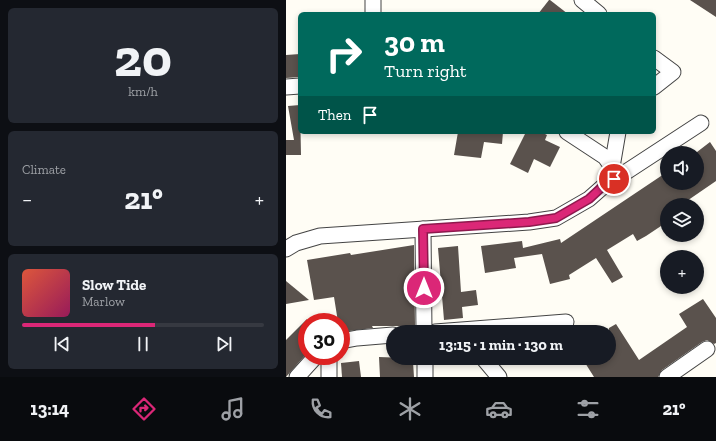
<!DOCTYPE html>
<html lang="en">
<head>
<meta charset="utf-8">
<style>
	body { margin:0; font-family:"Zilla Slab",serif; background:#242831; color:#f1f3f6; height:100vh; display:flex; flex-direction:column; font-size:15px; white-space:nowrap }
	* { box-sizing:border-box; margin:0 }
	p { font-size:13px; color:#9ea1a6 }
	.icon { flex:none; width:22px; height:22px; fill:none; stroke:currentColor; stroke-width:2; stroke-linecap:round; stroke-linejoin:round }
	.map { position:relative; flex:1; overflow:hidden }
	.side { display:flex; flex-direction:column; gap:8px; padding:8px; background:#0d0f14; width:286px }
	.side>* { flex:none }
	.top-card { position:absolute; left:12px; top:12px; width:358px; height:122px; border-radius:6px; box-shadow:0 2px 6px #0003; background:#00695c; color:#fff; overflow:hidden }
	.buttons { position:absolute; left:374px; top:146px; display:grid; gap:8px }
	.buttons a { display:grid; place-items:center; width:44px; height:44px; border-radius:50%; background:#171b24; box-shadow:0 2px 6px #0003; font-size:20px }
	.speed { position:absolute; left:12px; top:313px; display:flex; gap:8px; font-size:20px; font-weight:700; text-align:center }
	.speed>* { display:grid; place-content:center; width:52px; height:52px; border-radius:50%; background:#171b24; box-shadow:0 2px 6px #0003; line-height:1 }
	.speed .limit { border:6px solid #d22; background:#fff; color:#111 }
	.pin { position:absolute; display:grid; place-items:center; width:34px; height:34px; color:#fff; margin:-17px; border:2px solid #fff; border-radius:50%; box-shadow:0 1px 4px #0007 }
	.me { position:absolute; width:44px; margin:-22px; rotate:0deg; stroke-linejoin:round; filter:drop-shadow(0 0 3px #0008) }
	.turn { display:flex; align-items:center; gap:14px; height:84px; padding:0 20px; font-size:18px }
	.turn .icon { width:52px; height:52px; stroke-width:2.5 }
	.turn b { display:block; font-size:28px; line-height:34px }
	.then { display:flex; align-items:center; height:38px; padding:0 20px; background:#0003; gap:8px; font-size:15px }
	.big { font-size:30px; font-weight:800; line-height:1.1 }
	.side .widget { flex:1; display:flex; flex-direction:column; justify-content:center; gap:6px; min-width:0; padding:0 14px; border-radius:6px; background:#242831 }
	.side .dial { align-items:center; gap:0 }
	.dial b { font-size:52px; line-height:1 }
	.song { display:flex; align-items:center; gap:12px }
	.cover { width:48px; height:48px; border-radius:6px; background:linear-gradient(135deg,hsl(10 70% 55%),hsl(330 70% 35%)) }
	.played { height:4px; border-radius:2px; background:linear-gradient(90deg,#db2777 55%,#363941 55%) }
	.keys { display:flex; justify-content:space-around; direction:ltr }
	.heat { display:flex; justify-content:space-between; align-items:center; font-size:22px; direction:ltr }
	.trip { position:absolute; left:100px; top:325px; width:230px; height:40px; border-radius:20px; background:#171b24; box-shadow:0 2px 6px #0003; font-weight:800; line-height:40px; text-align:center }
	.tab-bar { display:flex; height:64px; justify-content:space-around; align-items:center; background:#090b0e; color:#9ea1a6 }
	.tab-bar .icon { width:28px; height:28px }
	.tab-bar .current { color:#db2777 }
	.tab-bar b { font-size:18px; color:#f1f3f6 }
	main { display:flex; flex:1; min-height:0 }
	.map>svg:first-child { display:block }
</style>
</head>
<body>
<main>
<section class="side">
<div class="widget dial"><b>20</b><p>km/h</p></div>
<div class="widget"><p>Climate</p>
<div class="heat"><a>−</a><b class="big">21°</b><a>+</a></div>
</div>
<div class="widget">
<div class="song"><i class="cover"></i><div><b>Slow Tide</b><p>Marlow</p></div></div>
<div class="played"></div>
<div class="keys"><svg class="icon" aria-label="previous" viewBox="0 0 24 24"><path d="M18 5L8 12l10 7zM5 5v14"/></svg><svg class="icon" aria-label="pause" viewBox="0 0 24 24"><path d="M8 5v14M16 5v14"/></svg><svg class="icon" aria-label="next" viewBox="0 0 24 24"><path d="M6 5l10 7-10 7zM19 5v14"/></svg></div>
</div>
</section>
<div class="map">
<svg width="430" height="377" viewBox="0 0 430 377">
	<rect width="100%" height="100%" fill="#fffdf5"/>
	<g fill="#5a524d">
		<path d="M 263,0 L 264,0 L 282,14 L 252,14 Z"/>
		<path d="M 404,0 L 430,0 L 430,17 Z"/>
		<path d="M 14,54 L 14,77 L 0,78 L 0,55 Z"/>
		<path d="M 14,105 L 15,155 L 0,155 L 0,140 L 8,140 L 2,106 Z"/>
		<path d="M 172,132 L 217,132 L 216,144 L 198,142 L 195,158 L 168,155 Z"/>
		<path d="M 240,132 L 255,132 L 261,135 L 259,140 L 274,147 L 264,167 L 248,159 L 242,173 L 224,164 Z"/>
		<path d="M 424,142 L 430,151 L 430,181 L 395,205 L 381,205 L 381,222 L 360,236 L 351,241 L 347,234 L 321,250 L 337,277 L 326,283 L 310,258 L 283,275 L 284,279 L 264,284 L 256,254 L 228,258 L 230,268 L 199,273 L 195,246 L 236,241 L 237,248 L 274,239 L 275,243 L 381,172 L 381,183 L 411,183 L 411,152 Z"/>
		<path d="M 128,245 L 129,326 L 86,326 L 87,328 L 55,332 L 55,322 L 52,322 L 48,297 L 28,300 L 21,260 L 64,253 L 65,255 Z"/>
		<path d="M 172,246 L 175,292 L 190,290 L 192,305 L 176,307 L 177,318 L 158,320 L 152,248 Z"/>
		<path d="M 0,281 L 23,300 L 0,304 Z"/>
		<path d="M 417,299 L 430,318 L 430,343 L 428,344 L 421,340 L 416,342 L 376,370 L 372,377 L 308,377 L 296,358 L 323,358 L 323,328 L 330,324 L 353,360 L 401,327 L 393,314 Z"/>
		<path d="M 21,319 L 21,353 L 0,377 L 0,340 Z"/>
		<path d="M 93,357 L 120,358 L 120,362 L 127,362 L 128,377 L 94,377 Z"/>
		<path d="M 73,361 L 75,377 L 56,377 L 55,363 Z"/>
	</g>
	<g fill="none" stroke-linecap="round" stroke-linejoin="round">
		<g stroke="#444" stroke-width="17">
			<g id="minor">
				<path d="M 296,0 L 313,14"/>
				<path d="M 87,14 L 87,0"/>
				<path d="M 368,58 L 387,72 L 368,87"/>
				<path d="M 0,87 L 14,86"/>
				<path d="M 326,167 L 332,132"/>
				<path d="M 317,187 L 415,123"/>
				<path d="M 137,229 L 138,332"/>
				<path d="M 0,249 L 10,243 L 34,236 L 243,222 L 270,218 L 303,199 L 320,184 L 326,167 L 319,157 L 281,132"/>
				<path d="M 149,332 L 280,322"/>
				<path d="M 55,341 L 71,338 L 107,335"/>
				<path d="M 43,356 L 43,377"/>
				<path d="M 139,358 L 139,377"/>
				<path d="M 197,358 L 213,377"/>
				<path d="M 11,377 L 30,356"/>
				<path d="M 381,377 L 421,349"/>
			</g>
		</g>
		<use href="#minor" stroke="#fff" stroke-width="15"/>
	</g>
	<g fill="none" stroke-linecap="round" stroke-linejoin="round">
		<g stroke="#8e194d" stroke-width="10">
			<path id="route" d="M 138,288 L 137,229 L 243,222 L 270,218 L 303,199 L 316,187 L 328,179"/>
		</g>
		<use href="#route" stroke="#db2777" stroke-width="7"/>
	</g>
</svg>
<div class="buttons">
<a><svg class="icon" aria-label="sound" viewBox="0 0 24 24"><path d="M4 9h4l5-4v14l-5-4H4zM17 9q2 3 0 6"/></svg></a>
<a><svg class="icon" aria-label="layers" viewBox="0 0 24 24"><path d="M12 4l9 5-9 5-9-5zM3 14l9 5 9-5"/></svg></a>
<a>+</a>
</div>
<div class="speed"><div class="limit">30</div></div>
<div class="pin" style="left:328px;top:179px;background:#d93025"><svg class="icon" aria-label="arrive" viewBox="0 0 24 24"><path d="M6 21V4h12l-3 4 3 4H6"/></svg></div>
<svg class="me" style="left:138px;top:288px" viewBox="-20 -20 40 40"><circle r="17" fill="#db2777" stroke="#fff" stroke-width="3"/><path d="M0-11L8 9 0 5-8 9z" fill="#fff"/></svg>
<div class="trip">13:15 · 1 min · 130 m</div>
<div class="top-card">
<div class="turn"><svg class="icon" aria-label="right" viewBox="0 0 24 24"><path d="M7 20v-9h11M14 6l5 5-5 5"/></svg><div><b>30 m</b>Turn right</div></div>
<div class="then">Then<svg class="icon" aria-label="arrive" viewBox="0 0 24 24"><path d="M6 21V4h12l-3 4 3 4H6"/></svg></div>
</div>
</div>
</main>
<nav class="tab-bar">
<b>13:14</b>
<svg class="icon current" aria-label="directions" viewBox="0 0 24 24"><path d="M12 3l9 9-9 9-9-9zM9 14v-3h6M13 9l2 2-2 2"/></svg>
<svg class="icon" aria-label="music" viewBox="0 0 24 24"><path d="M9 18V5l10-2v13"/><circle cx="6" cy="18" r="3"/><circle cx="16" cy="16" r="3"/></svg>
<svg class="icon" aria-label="phone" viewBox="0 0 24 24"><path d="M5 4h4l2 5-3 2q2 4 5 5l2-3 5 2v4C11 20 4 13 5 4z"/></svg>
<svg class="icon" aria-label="climate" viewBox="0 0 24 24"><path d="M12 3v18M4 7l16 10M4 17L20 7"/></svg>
<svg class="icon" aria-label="car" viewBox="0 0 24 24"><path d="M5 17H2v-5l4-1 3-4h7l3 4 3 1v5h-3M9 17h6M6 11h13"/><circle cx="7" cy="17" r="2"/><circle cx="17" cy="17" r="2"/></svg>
<svg class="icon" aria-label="filters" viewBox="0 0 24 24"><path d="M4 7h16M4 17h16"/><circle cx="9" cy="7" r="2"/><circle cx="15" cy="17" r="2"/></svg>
<b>21°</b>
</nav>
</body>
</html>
